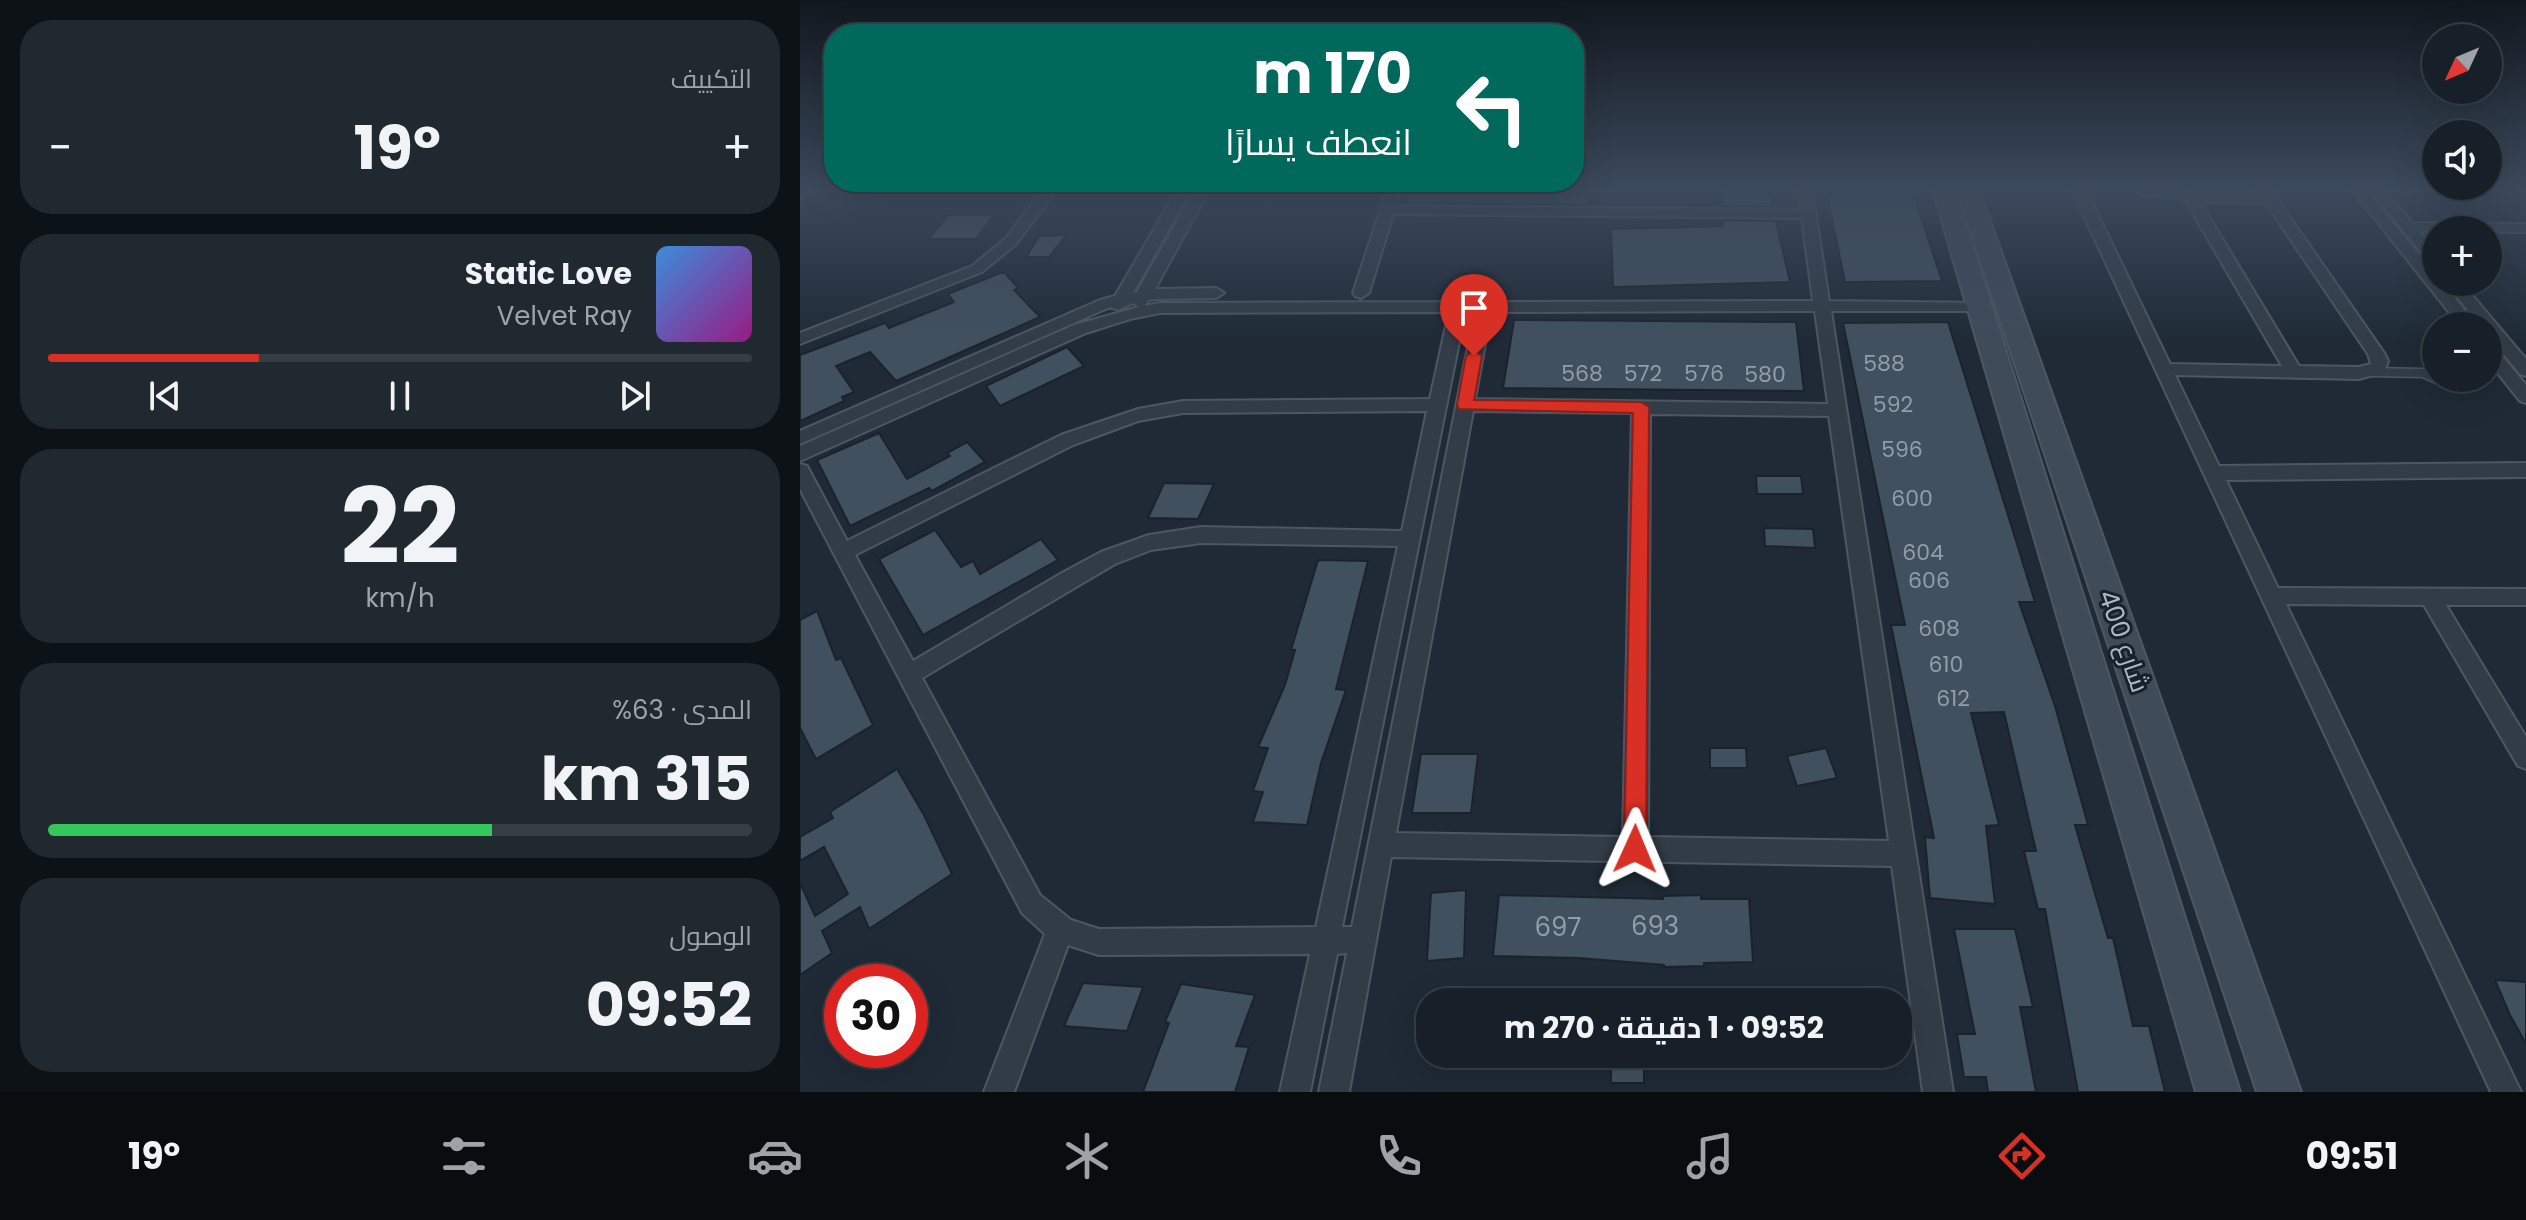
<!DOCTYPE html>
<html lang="ar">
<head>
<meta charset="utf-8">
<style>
	body { margin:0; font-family:Poppins,Cairo,sans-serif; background:#202830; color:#f1f3f6; direction:rtl; height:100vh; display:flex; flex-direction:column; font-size:30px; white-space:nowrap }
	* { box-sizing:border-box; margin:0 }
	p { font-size:26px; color:#9ea3a8 }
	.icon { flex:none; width:44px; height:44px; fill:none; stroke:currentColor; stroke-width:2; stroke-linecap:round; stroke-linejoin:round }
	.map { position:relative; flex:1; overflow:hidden; direction:ltr }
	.side { display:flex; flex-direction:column; gap:20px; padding:20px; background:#0d1216; width:800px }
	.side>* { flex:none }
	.hud { position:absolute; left:24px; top:24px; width:760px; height:168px; border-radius:32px; box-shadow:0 8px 32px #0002,0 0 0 2px #363e45; direction:rtl; background:#00695c; color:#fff; overflow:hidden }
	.needle { width:52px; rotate:226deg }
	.controls { position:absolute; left:1622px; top:24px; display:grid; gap:16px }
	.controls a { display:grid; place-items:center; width:80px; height:80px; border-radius:50%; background:#172028; box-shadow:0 8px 32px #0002,0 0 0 2px #363e45; font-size:40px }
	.speed { position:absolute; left:24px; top:964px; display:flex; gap:16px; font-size:40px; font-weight:700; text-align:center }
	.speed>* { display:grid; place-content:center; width:104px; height:104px; border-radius:50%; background:#172028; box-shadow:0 8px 32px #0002,0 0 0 2px #363e45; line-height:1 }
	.speed .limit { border:12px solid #d22; background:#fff; color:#111 }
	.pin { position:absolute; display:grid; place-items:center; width:68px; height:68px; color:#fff; margin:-82px -34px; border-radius:50% 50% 50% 0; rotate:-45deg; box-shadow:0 0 8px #0007 }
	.pin .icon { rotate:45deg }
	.me { position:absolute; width:88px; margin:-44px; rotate:1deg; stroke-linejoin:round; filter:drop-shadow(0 0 6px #0008) }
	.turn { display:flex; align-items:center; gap:28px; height:168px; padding:0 40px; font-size:36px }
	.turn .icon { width:104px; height:104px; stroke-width:2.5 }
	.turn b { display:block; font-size:56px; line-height:68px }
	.big { font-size:60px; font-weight:700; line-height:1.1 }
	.side .tile { flex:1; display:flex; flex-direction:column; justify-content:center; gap:12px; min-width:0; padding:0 28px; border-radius:32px; background:#202830 }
	.side .dial { align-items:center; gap:0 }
	.dial b { font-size:104px; line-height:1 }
	.song { display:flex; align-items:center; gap:24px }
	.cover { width:96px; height:96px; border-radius:12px; background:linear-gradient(135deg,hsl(210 70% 55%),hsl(310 70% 35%)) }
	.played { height:8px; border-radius:4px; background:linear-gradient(90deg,#d93025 30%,#363e45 30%) }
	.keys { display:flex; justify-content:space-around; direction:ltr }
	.heat { display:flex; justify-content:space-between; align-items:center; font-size:44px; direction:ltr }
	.charge { height:12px; border-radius:6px; background:linear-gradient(90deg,#34c759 63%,#363e45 0) }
	.trip { position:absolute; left:616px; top:988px; width:496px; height:80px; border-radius:32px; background:#172028; box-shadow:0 8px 32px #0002,0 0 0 2px #363e45; font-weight:700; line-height:80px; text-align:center; direction:rtl }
	.menu { display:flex; height:128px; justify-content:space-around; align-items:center; background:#090d10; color:#9ea3a8 }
	.menu .icon { width:56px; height:56px }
	.menu .on { color:#d93025 }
	.menu b { font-size:36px; color:#f1f3f6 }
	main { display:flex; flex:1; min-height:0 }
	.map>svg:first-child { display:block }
</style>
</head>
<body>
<main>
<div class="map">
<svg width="1726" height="1092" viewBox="0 0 1726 1092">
	<rect width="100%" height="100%" fill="#1f2a36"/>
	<g fill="#41505e" stroke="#1a232d" stroke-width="2">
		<path d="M 609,190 L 790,190 L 788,205 L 605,203 Z"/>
		<path d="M 923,190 L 969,190 L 973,207 L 923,206 Z"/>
		<path d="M 1027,196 L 1114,196 L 1142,281 L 1045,282 Z"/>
		<path d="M 148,215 L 194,215 L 176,239 L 128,239 Z"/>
		<path d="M 923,220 L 976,221 L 990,282 L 813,287 L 811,229 L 923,226 Z"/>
		<path d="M 267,235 L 249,257 L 226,257 L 239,236 Z"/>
		<path d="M 200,273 L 205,273 L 218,288 L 214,290 L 240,317 L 96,381 L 70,352 L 36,366 L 54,392 L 42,397 L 44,401 L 0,421 L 0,355 L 85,323 L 89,328 L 154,302 L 148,294 Z"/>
		<path d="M 714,320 L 996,322 L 1004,391 L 703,388 Z"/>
		<path d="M 1148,322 L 1235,602 L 1219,602 L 1255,706 L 1288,825 L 1275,825 L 1308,938 L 1313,938 L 1333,1026 L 1349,1026 L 1365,1092 L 1278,1092 L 1245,909 L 1238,909 L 1224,851 L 1236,851 L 1204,712 L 1171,713 L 1199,825 L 1186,826 L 1195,904 L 1130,898 L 1125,837 L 1134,838 L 1091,625 L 1105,625 L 1043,323 Z"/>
		<path d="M 267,347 L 284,366 L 200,406 L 186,386 Z"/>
		<path d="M 79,433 L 107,479 L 150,456 L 147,453 L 167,442 L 185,462 L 132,491 L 129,488 L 50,526 L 17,460 Z"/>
		<path d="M 956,476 L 1001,476 L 1003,494 L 957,494 Z"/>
		<path d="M 364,483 L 414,484 L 398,519 L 348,518 Z"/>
		<path d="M 964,528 L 1013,529 L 1015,548 L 965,546 Z"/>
		<path d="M 135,530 L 161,567 L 173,561 L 180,574 L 241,539 L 258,560 L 123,635 L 79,559 Z"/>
		<path d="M 518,560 L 568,561 L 536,689 L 546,690 L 521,763 L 507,825 L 453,822 L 463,792 L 453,791 L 468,748 L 458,747 L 485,685 L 495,650 L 491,650 Z"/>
		<path d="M 17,611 L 36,660 L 41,658 L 73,725 L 16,759 L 0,728 L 0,620 Z"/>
		<path d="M 910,748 L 946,748 L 947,768 L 910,768 Z"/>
		<path d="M 1026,748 L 1037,778 L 997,786 L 987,756 Z"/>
		<path d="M 621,754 L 678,754 L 671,813 L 612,813 Z"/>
		<path d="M 97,769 L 124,815 L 152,874 L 69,929 L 60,907 L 22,931 L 32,953 L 0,975 L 0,883 L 15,916 L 48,894 L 24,847 L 0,861 L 0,837 L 33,818 L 30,812 Z"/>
		<path d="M 666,890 L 664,958 L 627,961 L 631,893 Z"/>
		<path d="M 699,895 L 863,899 L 863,896 L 901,895 L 901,899 L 949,899 L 953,962 L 904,963 L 904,966 L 864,967 L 864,965 L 778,958 L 693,956 Z"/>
		<path d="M 1154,929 L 1215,929 L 1233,1007 L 1220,1007 L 1236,1092 L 1188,1092 L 1186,1077 L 1164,1077 L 1157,1034 L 1175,1034 Z"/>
		<path d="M 1695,980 L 1726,982 L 1726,1044 L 1710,1015 Z"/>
		<path d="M 283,983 L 343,987 L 327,1031 L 264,1026 Z"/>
		<path d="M 381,984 L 455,995 L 436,1046 L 449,1047 L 435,1092 L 343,1092 L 369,1023 L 365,1022 Z"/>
		<rect x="811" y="1054" width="33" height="29"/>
	</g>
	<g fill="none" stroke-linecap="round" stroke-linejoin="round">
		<g stroke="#4d5762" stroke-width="11">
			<g id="lane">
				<path d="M 1342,191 L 1378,194 L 1396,201"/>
				<path d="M 1571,372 L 1623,373 L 1650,385"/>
			</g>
		</g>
		<g stroke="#4d5762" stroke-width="4">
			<g id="street">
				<path d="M 0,190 L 13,190 L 0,200 Z"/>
				<path d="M 243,190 L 257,190 L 216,244 L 182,272 L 0,344 L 0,333 L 172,266 L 206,238 Z"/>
				<path d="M 377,190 L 391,190 L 333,293 L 337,292 L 395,190 L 409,190 L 355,289 L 416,288 L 424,293 L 416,298 L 356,299 L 349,300 L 344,306 L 360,303 L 651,302 L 654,294 L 666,294 L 667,302 L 676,302 L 680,291 L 686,289 L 694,294 L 692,302 L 1013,301 L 1002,218 L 593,214 L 569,293 L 561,298 L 555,296 L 553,293 L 587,190 L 601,190 L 596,206 L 1001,210 L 998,190 L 1012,190 L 1029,301 L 1186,303 L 1188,306 L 1180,311 L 1031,311 L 1153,1092 L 1123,1092 L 1092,866 L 591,857 L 549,1092 L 519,1092 L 547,953 L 537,954 L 510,1092 L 480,1092 L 510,954 L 299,955 L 268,945 L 214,1092 L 184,1092 L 245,934 L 222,913 L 0,489 L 0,464 L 7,466 L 47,541 L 261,435 L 338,409 L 383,401 L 630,399 L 649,312 L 360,313 L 330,319 L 286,333 L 0,461 L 0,446 L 274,325 L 339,307 L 333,303 L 318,310 L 310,307 L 0,444 L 0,431 L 300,300 L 315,296 ZM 1015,311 L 1028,404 L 675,399 L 691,312 ZM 665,312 L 675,312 L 552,927 L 542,927 ZM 627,411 L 602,531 L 401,527 L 349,535 L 301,552 L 262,573 L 113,661 L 55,555 L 273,445 L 338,421 L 383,413 ZM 673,411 L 832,413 L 823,837 L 596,833 ZM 850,414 L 1029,416 L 1089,841 L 848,837 ZM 401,543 L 598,546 L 516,927 L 299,929 L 271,920 L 240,895 L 122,678 L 315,564 L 351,550 Z"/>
				<path d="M 1272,190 L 1286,190 L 1370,364 L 1482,366 L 1388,205 L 1391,198 L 1408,194 L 1460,195 L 1457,190 L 1471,190 L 1584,353 L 1588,361 L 1584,372 L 1559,379 L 1375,375 L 1419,466 L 1726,463 L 1726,477 L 1426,480 L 1478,588 L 1726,589 L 1726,605 L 1646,605 L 1726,737 L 1726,769 L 1718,766 L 1624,605 L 1486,604 L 1721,1092 L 1691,1092 ZM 1408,202 L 1466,203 L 1568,354 L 1571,364 L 1559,367 L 1499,366 L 1402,205 Z"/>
				<path d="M 1552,190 L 1566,190 L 1636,275 L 1636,282 L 1642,282 L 1677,326 L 1660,326 Z"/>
				<path d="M 1570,190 L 1584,190 L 1612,223 L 1726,224 L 1726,232 L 1619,231 L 1636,251 L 1636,266 L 1631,264 Z"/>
				<path d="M 1645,282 L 1661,282 L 1726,359 L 1726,376 L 1720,374 L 1688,335 L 1688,326 L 1681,326 Z"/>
				<path d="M 1688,345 L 1694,346 L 1726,385 L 1726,403 L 1720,401 L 1688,361 Z"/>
			</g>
		</g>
		<g stroke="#4d5762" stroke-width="4">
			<g id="secondary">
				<path d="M 1133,190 L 1155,190 L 1440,1092 L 1396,1092 Z"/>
				<path d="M 1157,190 L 1179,190 L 1501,1092 L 1457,1092 Z"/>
			</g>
		</g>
		<use href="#lane" stroke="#323c47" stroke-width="8"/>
		<use href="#street" fill="#323c47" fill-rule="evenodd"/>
		<use href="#secondary" fill="#404b5a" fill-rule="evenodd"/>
	</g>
	<linearGradient id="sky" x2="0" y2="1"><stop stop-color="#11171e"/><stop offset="0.55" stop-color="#3c4a5d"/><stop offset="1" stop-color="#3c4a5d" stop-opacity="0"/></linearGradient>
	<rect width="1726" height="343" fill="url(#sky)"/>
	<path fill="#d93025" stroke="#8d1f18" stroke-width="2" d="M 674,351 L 682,356 L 674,400 L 841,402 L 849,407 L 846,849 L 843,857 L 835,860 L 827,857 L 824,849 L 833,413 L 659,409 L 657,405 L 666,356 Z"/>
	<g text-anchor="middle" stroke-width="6" stroke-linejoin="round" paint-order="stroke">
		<g font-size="22" fill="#919daa">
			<text x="1084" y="371">588</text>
			<text x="782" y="381">568</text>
			<text x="843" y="381">572</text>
			<text x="904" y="381">576</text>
			<text x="965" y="382">580</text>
			<text x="1093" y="412">592</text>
			<text x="1102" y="457">596</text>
			<text x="1112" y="506">600</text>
			<text x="1123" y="560">604</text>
			<text x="1129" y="588">606</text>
			<text x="1139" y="636">608</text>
			<text x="1146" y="672">610</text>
			<text x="1153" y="706">612</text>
		</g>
		<g font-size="26" fill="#acb7c4" stroke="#18212b">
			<text transform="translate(1324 641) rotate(71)" y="9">شارع 400</text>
		</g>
		<g font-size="26" fill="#919daa">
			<text x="855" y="935">693</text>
			<text x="758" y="936">697</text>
		</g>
	</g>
</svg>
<div class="controls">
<a><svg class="needle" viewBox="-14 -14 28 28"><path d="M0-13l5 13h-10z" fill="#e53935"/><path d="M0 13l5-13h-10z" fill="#9ea3a8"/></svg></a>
<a><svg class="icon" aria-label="sound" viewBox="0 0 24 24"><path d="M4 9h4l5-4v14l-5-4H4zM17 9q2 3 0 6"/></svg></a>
<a>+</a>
<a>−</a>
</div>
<div class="speed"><div class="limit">30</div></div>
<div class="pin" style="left:674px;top:356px;background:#d93025"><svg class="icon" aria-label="arrive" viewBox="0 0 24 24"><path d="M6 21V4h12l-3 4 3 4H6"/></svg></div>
<svg class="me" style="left:835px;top:849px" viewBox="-20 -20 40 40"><path d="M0-17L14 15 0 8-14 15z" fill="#d93025" stroke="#fff" stroke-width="4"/></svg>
<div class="trip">09:52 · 1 دقيقة · 270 m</div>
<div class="hud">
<div class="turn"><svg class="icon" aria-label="left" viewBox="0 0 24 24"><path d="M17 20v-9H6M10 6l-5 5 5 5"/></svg><div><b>170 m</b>انعطف يسارًا</div></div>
</div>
</div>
<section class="side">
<div class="tile"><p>التكييف</p>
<div class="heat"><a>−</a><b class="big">19°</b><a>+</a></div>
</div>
<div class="tile">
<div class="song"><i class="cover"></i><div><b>Static Love</b><p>Velvet Ray</p></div></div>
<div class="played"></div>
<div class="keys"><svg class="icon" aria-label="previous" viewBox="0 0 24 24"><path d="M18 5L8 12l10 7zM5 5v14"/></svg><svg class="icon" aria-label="pause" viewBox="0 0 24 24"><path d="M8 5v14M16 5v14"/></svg><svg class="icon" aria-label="next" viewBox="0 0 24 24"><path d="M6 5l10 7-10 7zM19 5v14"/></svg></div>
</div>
<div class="tile dial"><b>22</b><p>km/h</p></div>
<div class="tile"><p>المدى · 63%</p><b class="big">315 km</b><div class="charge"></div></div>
<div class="tile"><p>الوصول</p><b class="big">09:52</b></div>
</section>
</main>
<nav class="menu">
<b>09:51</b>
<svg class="icon on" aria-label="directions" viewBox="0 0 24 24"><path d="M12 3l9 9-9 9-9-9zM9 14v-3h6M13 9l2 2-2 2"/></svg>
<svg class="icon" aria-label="music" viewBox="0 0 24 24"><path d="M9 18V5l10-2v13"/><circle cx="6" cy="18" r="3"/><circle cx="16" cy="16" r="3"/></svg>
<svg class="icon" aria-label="phone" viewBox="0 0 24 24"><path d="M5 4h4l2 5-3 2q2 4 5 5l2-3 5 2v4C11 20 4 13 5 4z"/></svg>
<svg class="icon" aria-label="climate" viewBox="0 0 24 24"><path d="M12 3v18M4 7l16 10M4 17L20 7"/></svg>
<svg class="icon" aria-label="car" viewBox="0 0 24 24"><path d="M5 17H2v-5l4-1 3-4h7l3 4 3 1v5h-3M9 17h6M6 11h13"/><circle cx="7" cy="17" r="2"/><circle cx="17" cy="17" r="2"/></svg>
<svg class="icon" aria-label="filters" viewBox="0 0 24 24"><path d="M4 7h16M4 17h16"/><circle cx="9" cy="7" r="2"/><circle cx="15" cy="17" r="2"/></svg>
<b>19°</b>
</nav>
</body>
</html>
